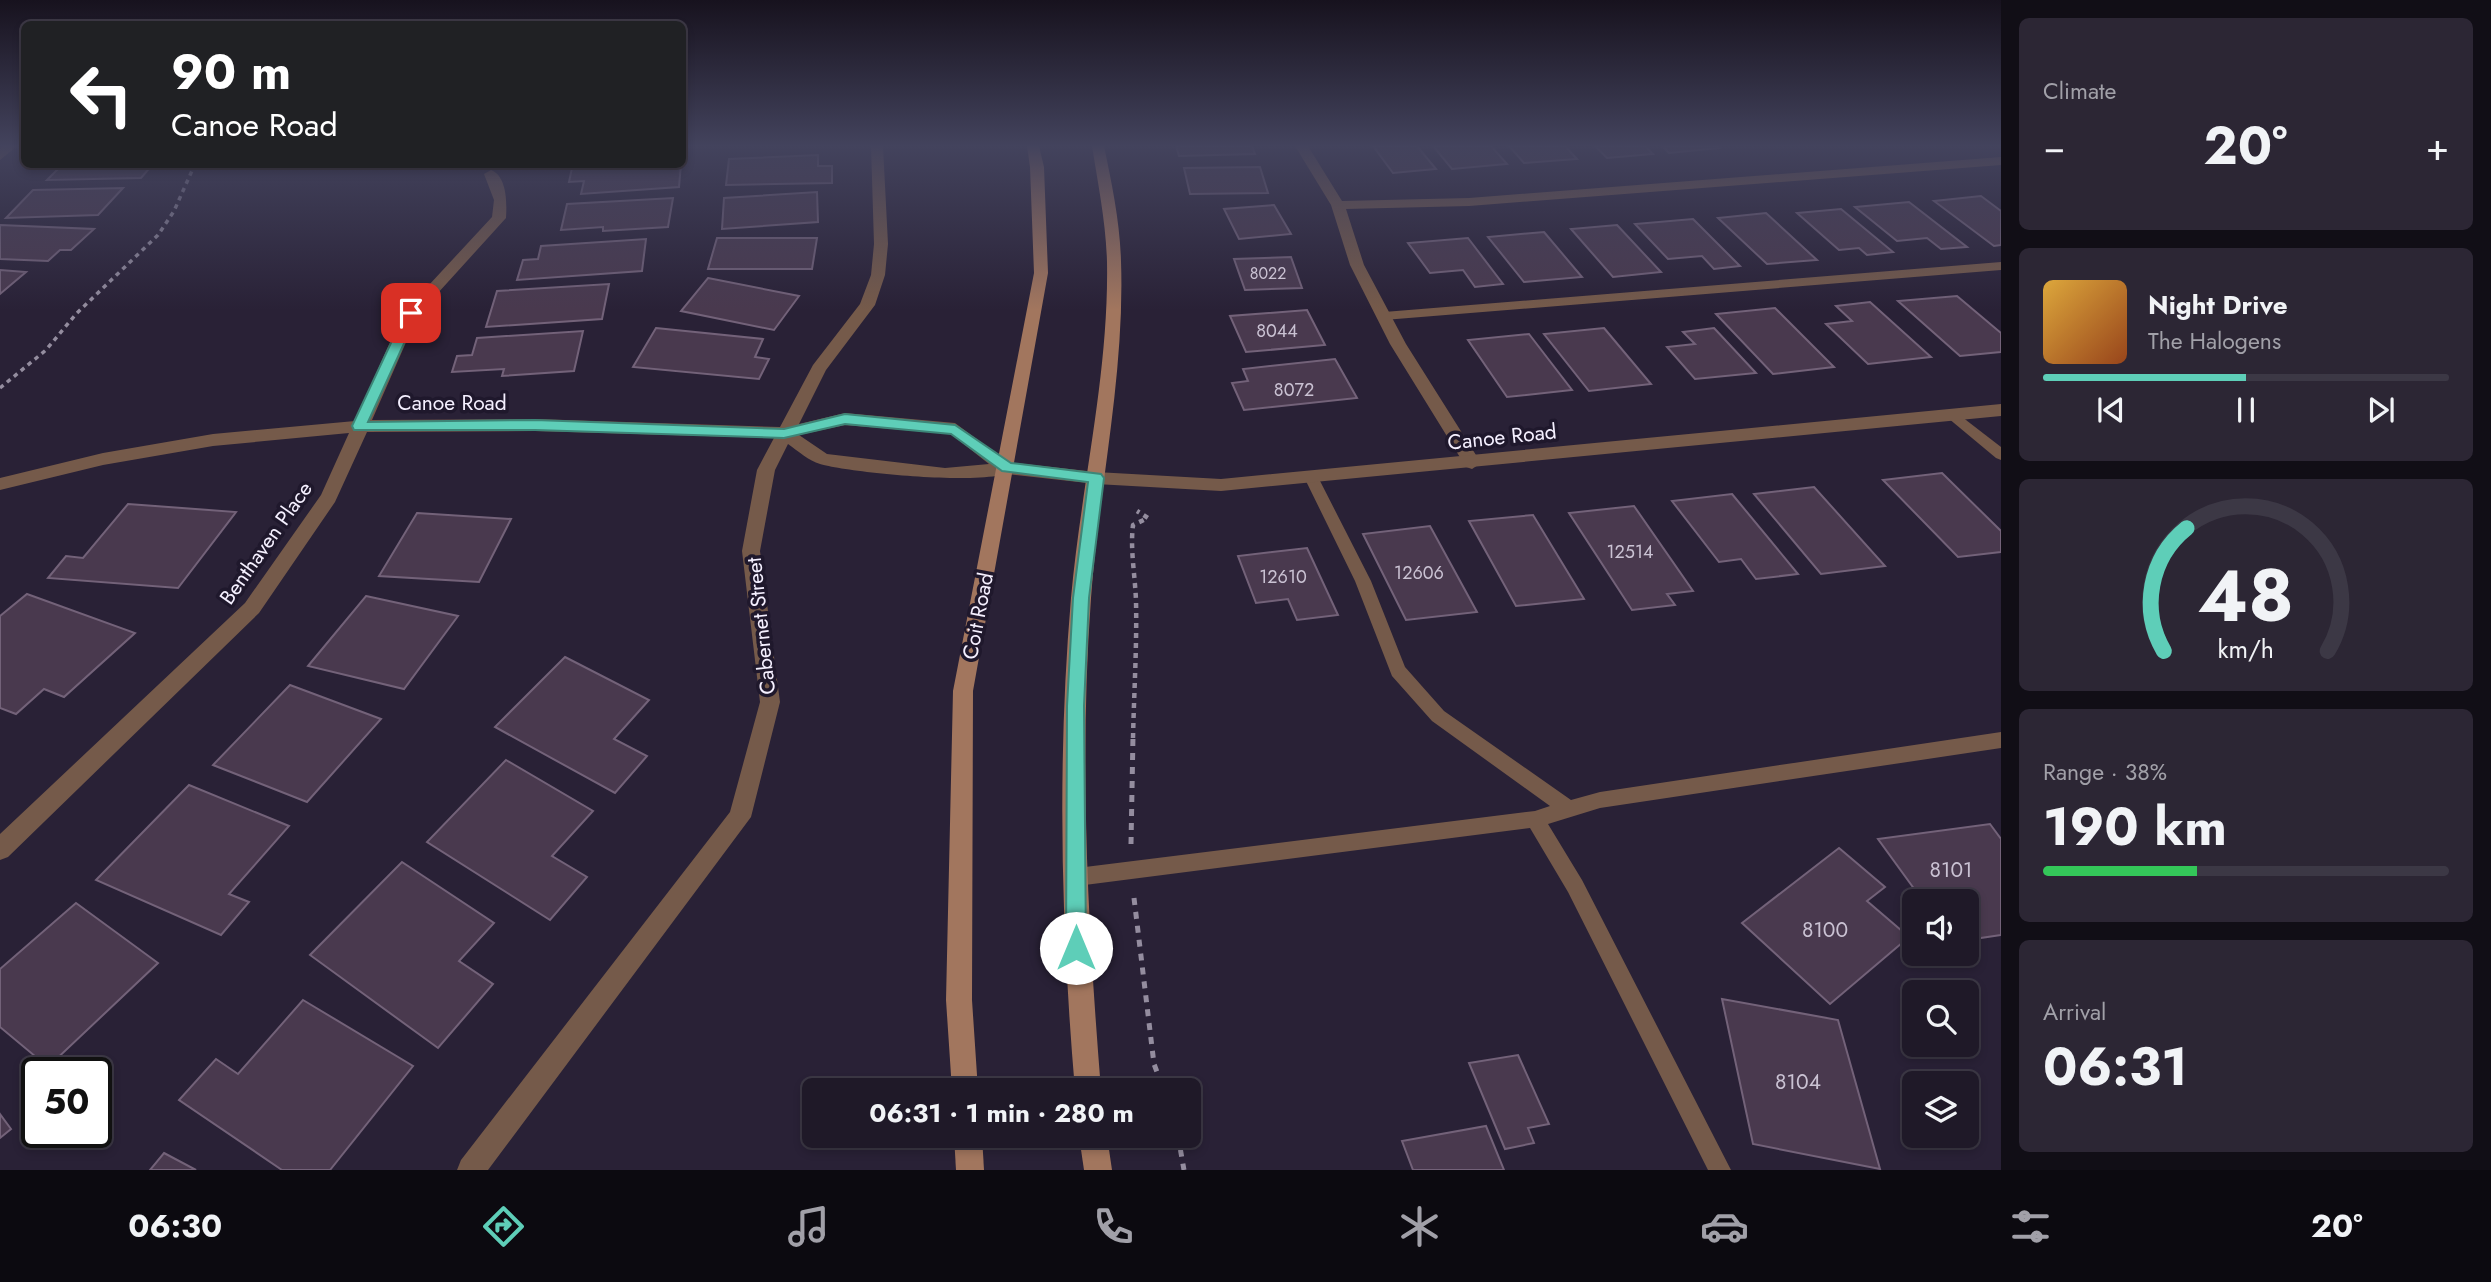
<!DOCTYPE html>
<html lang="en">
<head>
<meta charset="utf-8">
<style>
	body { margin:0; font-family:Jost,sans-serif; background:#2c2634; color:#f1f3f6; height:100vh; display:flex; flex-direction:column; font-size:26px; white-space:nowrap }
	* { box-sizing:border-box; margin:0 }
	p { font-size:23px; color:#a1a0a8 }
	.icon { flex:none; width:38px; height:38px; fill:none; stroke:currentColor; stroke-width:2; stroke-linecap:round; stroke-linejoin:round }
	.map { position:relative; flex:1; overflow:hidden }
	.details { display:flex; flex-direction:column; gap:18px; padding:18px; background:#110e16; width:490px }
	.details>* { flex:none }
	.hud { position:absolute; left:21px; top:21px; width:665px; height:147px; border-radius:10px; box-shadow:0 4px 10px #0003,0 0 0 2px #3c3845; background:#202124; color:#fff; overflow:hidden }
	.fabs { position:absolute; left:1902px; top:889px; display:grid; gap:14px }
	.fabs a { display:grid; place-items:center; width:77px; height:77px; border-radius:10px; background:#1f1928; box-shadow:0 4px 10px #0003,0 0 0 2px #3c3845; font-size:35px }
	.speed { position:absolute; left:21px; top:1057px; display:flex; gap:14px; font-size:35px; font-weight:700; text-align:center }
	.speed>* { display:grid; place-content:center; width:91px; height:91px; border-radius:50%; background:#1f1928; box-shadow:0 4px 10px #0003,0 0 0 2px #3c3845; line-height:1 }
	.speed .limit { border:4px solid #111; border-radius:10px; background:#fff; color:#111 }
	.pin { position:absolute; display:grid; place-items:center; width:60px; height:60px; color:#fff; margin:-30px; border-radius:14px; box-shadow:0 4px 10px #0006 }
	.me { position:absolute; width:77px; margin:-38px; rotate:0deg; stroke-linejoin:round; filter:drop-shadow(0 0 5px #0008) }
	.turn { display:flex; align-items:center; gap:24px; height:147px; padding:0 35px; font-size:32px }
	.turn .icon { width:91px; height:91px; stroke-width:2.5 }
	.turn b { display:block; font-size:49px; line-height:60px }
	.big { font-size:52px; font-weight:700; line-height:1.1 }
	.details .tile { flex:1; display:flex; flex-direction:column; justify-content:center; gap:10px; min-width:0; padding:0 24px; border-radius:10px; background:#2c2634 }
	.details .dial { align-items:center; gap:0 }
	.dial svg { height:182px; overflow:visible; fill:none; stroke:#3c3845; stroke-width:7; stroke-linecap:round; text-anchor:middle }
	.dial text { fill:#f1f3f6; stroke:none }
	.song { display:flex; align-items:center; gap:21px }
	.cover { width:84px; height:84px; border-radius:10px; background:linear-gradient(135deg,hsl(40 70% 55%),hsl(20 70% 35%)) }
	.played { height:7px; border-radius:4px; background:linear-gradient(90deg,#5eceb8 50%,#3c3845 50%) }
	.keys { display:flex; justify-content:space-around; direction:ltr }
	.heat { display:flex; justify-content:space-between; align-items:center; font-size:38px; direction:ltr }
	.charge { height:10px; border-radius:5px; background:linear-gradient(90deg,#34c759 38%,#3c3845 0) }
	.trip { position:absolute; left:802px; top:1078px; width:399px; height:70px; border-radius:10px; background:#1f1928; box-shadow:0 4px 10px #0003,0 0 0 2px #3c3845; font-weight:700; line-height:70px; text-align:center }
	.tab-bar { display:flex; height:112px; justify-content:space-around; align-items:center; background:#0c0a10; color:#a1a0a8 }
	.tab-bar .icon { width:49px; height:49px }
	.tab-bar .on { color:#5eceb8 }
	.tab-bar b { font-size:32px; color:#f1f3f6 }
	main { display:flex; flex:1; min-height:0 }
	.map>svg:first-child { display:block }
</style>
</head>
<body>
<main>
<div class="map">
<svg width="2001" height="1170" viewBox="0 0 2001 1170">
	<rect width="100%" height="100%" fill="#292136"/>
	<g fill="#49394e" stroke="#736279" stroke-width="2">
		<path d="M 1176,146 L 1252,146 L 1255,154 L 1179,156 Z"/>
		<path d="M 1373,146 L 1417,146 L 1436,169 L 1393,173 Z"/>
		<path d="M 1433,146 L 1491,146 L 1507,164 L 1452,169 Z"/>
		<path d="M 1509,146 L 1565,146 L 1577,159 L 1524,163 Z"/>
		<path d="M 1595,146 L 1645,146 L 1653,154 L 1607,158 Z"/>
		<path d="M 1662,146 L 1716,146 L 1719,148 L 1669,153 Z"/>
		<path d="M 818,155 L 818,166 L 832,166 L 832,183 L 726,185 L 729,159 Z"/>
		<path d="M 46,164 L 153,164 L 141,178 L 47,180 L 58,169 L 42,169 Z"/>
		<path d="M 620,164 L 681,164 L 679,187 L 581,194 L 584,181 L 569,182 L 572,168 Z"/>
		<path d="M 1260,167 L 1268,193 L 1190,194 L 1184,168 Z"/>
		<path d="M 123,188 L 98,215 L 6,218 L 33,190 Z"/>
		<path d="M 817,192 L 818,222 L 722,229 L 724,198 Z"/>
		<path d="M 1981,196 L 2001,211 L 2001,245 L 1994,246 L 1934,201 Z"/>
		<path d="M 673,198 L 668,227 L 603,231 L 603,227 L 561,230 L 567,204 Z"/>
		<path d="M 1909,202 L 1967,247 L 1941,249 L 1927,238 L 1897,241 L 1855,207 Z"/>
		<path d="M 1274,205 L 1291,234 L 1239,239 L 1224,209 Z"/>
		<path d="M 1841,209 L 1893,252 L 1867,255 L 1859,248 L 1839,250 L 1797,213 Z"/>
		<path d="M 1766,213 L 1817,260 L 1767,264 L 1718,218 Z"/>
		<path d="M 1693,219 L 1740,266 L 1714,269 L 1702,256 L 1668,259 L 1635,224 Z"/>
		<path d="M 0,225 L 94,229 L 71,250 L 60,250 L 48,261 L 0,259 Z"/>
		<path d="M 1617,225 L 1661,272 L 1613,277 L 1571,229 Z"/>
		<path d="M 1544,232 L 1582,277 L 1524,282 L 1488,237 Z"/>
		<path d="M 717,238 L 817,238 L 812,269 L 708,269 Z"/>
		<path d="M 1468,238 L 1503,284 L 1475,287 L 1463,270 L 1430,273 L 1408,243 Z"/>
		<path d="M 646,239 L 642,271 L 517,280 L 523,260 L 538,259 L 541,246 Z"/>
		<path d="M 1291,257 L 1302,288 L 1245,290 L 1234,259 Z"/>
		<path d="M 0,270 L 26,272 L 0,294 Z"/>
		<path d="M 708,278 L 799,296 L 774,330 L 681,311 Z"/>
		<path d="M 609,284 L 602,319 L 486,327 L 497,291 Z"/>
		<path d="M 1957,296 L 2001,333 L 2001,352 L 1960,356 L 1898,301 Z"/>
		<path d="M 1870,302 L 1931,357 L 1868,364 L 1826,324 L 1852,321 L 1836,306 Z"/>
		<path d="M 1775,308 L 1834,367 L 1773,374 L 1716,314 Z"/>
		<path d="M 1307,310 L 1325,345 L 1246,352 L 1230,316 Z"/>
		<path d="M 656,328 L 763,339 L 755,357 L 769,359 L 759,379 L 633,367 Z"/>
		<path d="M 1604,328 L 1651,384 L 1589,391 L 1544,334 Z"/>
		<path d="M 1714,328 L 1756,373 L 1695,379 L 1667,347 L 1695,344 L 1683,332 Z"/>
		<path d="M 583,331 L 574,371 L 502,376 L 504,369 L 452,372 L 457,356 L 472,355 L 477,338 Z"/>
		<path d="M 1529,334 L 1572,390 L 1507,397 L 1468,340 Z"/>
		<path d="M 1335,359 L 1357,398 L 1244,410 L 1232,383 L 1248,381 L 1243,369 Z"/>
		<path d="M 1942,473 L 2001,531 L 2001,552 L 1958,557 L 1883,480 Z"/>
		<path d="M 1814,487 L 1885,566 L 1821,574 L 1754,494 Z"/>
		<path d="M 1732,494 L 1798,574 L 1756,579 L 1741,559 L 1719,562 L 1672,501 Z"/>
		<path d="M 128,504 L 236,512 L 178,588 L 48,578 L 66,556 L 83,558 Z"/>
		<path d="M 1634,506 L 1693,591 L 1667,594 L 1675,605 L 1632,610 L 1569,513 Z"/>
		<path d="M 417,513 L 511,519 L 479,582 L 379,576 Z"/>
		<path d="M 1533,515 L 1584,599 L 1516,606 L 1469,521 Z"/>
		<path d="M 1430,526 L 1477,612 L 1406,620 L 1363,534 Z"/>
		<path d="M 1307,548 L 1338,615 L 1297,620 L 1288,599 L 1256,603 L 1238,556 Z"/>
		<path d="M 27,594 L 135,633 L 64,697 L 44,689 L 16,714 L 0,708 L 0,616 Z"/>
		<path d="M 366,596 L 458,616 L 404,689 L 308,666 Z"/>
		<path d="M 565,657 L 649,700 L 614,739 L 647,756 L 615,793 L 495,727 Z"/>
		<path d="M 290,685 L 381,719 L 307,802 L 213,765 Z"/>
		<path d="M 506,760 L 593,811 L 552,856 L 587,877 L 550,920 L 427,842 Z"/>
		<path d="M 189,785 L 289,826 L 229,894 L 249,902 L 221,935 L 96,880 Z"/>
		<path d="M 1990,824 L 2001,839 L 2001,935 L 1967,940 L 1967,901 L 1923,901 L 1878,839 Z"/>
		<path d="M 1839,848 L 1885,887 L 1867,901 L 1909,937 L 1830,1004 L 1742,923 Z"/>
		<path d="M 402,862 L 494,923 L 459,961 L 493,984 L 438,1048 L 310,955 Z"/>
		<path d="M 76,903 L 158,963 L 48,1067 L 0,1027 L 0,969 Z"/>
		<path d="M 1722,999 L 1838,1020 L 1880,1169 L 1753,1144 Z"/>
		<path d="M 303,1000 L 413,1066 L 330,1170 L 282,1170 L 179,1100 L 216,1059 L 238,1074 Z"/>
		<path d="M 1518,1055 L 1549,1124 L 1528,1128 L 1534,1143 L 1505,1149 L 1469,1063 Z"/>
		<path d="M 0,1114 L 11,1129 L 0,1138 Z"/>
		<path d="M 1486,1126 L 1504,1170 L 1413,1170 L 1402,1141 Z"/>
		<path d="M 164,1153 L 196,1170 L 150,1170 Z"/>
	</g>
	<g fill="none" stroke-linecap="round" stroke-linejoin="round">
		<path stroke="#948d9f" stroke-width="3.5" stroke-dasharray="4.5 4.5" stroke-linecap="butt" d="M 0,388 L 46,350 L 76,314 L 158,235 L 174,211 L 195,164"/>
		<path stroke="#948d9f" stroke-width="4.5" stroke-dasharray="5 5" stroke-linecap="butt" d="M 1133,738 C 1134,692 1137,646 1136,601 C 1135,574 1130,550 1133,525 L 1148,518 L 1137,511"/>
		<g stroke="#948d9f" stroke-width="5" stroke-dasharray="7 7" stroke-linecap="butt">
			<path d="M 1131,844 L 1133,736"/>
			<path d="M 1134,898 L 1154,1064 L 1164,1090"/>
			<path d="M 1178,1136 L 1184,1170"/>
		</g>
		<g fill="#755a4a" fill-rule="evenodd">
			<path d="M 2001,262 L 2001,270 L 1384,320 L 1378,316 L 1384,312 Z"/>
			<path d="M 1953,410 L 2001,447 L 2001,460 L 1996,458 L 1948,418 L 1946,415 L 1948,412 Z"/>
			<path d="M 1311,472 L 1318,477 L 1371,581 L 1405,667 L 1444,711 L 1571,800 L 1600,792 L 2001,732 L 2001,748 L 1600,808 L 1548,824 L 1582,880 L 1731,1170 L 1708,1170 L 1568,892 L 1530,828 L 1077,886 L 1070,883 L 1067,877 L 1070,871 L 1077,868 L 1535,811 L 1550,806 L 1432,721 L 1392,676 L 1355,581 L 1304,477 Z"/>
		</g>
		<g fill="#755a4a" fill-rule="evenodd">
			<path d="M 3,146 L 17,146 L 0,160 L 0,149 Z"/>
			<path d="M 871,146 L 883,146 L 888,244 L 885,275 L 875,305 L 826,370 L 799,424 L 845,413 L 955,423 L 1016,468 C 1002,489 846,472 820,464 C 809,461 798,451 788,444 L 775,470 L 760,551 L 780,702 L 751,817 L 488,1170 L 457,1170 L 461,1160 L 730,812 L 760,702 L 742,551 L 757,470 L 774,438 L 535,431 L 367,432 L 335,502 L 259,613 L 8,857 L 0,860 L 0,834 L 245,603 L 321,495 L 349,433 L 213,446 L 103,465 L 0,490 L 0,478 L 103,453 L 213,434 L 355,421 L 403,313 L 492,217 L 494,200 L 484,174 L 491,170 C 507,176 507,203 506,218 L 418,315 L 372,420 L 535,419 L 780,427 L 813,365 L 860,304 L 871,275 L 874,244 ZM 845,425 L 951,434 L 989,464 L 945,468 L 827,454 L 799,435 Z"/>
			<path d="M 1295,146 L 1308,146 L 1342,201 L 1469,198 L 2001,157 L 2001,165 L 1469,206 L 1346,209 L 1364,265 L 1406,344 L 1481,463 L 1472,469 L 1466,467 L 1390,344 L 1350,265 L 1331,205 Z"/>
		</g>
		<path fill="#755a4a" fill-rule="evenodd" d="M 2001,404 L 2001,416 L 1221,491 L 1096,484 L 1007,474 L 998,468 L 1007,462 L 1096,472 L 1221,479 Z"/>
		<g fill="#a2765e" fill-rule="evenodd">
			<path d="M 1027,146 L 1039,146 L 1044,167 L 1048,273 L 973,691 L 972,1000 L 978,1090 L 952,1090 L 946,1000 L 953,691 L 1034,273 L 1030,167 Z"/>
			<path d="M 1092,146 L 1104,146 C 1112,184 1120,223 1121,261 C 1125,375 1099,486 1091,598 C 1079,762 1088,927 1101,1090 L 1075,1090 C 1061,927 1057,761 1071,598 C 1081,486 1109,375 1107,262 C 1106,223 1098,184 1092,146 Z"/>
			<path d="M 954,1136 L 982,1136 L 984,1170 L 956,1170 Z"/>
			<path d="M 1079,1136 L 1107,1136 L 1112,1170 L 1084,1170 Z"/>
		</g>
	</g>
	<linearGradient id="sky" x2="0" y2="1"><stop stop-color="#17121e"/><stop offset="0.47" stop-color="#43435d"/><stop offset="1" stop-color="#43435d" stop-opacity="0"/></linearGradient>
	<rect width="2001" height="310" fill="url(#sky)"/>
	<path fill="#5eceb8" stroke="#3d8678" stroke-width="2" d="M 411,309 L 418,313 L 368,422 L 535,420 L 784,429 L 845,414 L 955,425 L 1011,463 L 1101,474 L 1104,478 L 1089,598 L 1084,706 L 1086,948 L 1083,955 L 1076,958 L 1069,955 L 1066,948 L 1067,706 L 1073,598 L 1088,482 L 1002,471 L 951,434 L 845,424 L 784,438 L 535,430 L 354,430 L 352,426 L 405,313 Z"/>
	<g text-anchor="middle" stroke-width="7" stroke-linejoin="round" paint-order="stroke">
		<g font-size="16" fill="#cac2d3">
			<text x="1268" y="279">8022</text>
		</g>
		<g font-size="18" fill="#cac2d3">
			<text x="1277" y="337">8044</text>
			<text x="1294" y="396">8072</text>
			<text x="1630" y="558">12514</text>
			<text x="1419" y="579">12606</text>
			<text x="1283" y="583">12610</text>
		</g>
		<g font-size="21" fill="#f5f0ff" stroke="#1f182c">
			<text x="452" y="410">Canoe Road</text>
			<text transform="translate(1502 437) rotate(-6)" y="7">Canoe Road</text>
			<text transform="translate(266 543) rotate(-55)" y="7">Benthaven Place</text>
			<text transform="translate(978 616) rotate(-79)" y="7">Coit Road</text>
			<text transform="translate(761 626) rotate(-96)" y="7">Cabernet Street</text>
		</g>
		<g font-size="21" fill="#cac2d3">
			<text x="1951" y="877">8101</text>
			<text x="1825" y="937">8100</text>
			<text x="1798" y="1089">8104</text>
		</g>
	</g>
</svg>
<div class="fabs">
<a><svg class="icon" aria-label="sound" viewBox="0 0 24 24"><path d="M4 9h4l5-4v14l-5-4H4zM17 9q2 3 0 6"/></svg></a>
<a><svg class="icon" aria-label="search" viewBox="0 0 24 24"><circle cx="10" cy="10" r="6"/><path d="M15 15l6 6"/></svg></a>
<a><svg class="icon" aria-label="layers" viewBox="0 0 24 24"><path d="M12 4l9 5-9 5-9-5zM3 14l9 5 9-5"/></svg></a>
</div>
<div class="speed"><div class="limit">50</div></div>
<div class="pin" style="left:411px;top:313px;background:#d93025"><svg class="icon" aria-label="arrive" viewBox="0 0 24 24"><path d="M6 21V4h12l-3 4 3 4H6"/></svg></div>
<svg class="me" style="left:1076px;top:948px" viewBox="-20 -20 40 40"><circle r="19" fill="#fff"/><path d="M0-13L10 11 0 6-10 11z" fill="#5eceb8"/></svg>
<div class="trip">06:31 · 1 min · 280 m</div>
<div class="hud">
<div class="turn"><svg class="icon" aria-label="left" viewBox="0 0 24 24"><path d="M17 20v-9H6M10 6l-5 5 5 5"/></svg><div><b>90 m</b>Canoe Road</div></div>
</div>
</div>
<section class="details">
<div class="tile"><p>Climate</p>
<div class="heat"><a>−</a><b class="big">20°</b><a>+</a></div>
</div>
<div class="tile">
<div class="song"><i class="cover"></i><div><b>Night Drive</b><p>The Halogens</p></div></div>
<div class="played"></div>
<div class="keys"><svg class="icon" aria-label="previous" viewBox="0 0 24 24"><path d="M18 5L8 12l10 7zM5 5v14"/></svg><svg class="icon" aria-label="pause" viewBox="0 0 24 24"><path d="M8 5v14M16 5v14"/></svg><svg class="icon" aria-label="next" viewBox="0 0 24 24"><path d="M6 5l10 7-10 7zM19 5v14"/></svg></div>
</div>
<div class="tile dial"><svg viewBox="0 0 100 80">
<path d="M14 69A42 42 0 1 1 86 69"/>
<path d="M14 69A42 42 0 0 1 24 15" stroke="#5eceb8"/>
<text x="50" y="56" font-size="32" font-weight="700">48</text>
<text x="50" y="72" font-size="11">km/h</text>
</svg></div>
<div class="tile"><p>Range · 38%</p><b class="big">190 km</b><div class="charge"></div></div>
<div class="tile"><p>Arrival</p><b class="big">06:31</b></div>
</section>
</main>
<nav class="tab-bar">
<b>06:30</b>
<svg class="icon on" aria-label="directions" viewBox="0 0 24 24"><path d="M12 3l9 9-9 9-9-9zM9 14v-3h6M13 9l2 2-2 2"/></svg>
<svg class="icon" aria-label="music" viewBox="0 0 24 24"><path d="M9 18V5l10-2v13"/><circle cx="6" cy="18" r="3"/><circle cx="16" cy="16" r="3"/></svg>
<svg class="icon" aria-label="phone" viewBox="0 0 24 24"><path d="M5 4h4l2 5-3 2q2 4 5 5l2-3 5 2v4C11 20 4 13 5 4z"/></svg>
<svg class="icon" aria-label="climate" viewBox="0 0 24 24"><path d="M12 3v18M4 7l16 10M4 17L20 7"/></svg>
<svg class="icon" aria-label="car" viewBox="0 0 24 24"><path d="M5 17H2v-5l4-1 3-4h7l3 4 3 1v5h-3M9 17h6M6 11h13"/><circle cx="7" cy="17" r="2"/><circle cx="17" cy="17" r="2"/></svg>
<svg class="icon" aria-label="filters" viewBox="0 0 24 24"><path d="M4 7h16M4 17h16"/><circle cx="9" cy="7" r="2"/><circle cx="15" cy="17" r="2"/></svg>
<b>20°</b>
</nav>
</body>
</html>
